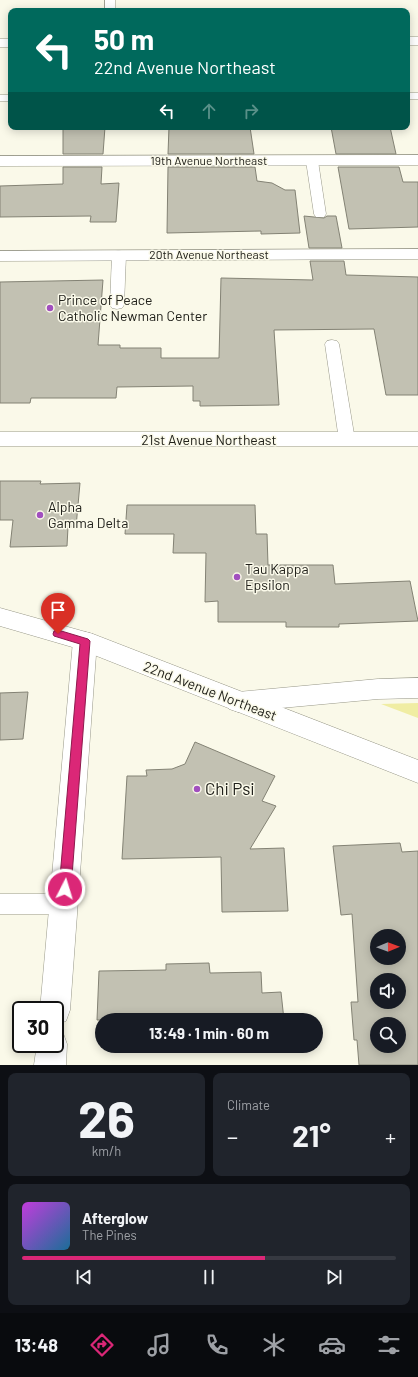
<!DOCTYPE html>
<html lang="en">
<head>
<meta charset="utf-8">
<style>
	body { margin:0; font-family:Barlow,sans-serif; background:#20242c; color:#f1f3f6; height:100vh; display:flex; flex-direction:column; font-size:15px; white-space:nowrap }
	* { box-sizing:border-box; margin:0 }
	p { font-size:13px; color:#9ea1a6 }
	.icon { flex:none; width:22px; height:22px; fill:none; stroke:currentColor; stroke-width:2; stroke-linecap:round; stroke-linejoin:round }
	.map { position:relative; height:1065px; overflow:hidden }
	.panel { display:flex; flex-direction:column; gap:8px; padding:8px; background:#0d0f14; flex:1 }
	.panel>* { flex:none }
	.guide { position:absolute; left:8px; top:8px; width:402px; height:122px; border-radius:8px; box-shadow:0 2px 10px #0003; background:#00695c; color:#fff; overflow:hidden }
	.needle { width:26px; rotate:89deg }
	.tools { position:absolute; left:370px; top:929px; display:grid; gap:8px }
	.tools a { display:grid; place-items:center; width:36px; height:36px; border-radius:50%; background:#171b24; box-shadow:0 2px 10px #0003; font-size:20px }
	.speed { position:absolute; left:12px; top:1001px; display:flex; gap:8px; font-size:20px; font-weight:700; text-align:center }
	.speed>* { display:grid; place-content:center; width:52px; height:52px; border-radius:50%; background:#171b24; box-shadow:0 2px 10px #0003; line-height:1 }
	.speed .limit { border:2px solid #111; border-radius:6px; background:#fff; color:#111 }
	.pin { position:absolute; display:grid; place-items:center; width:34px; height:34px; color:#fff; margin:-41px -17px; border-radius:50% 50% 50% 0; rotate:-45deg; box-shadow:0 0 4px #0007 }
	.pin .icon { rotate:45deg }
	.me { position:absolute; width:44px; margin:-22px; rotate:5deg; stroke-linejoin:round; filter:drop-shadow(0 0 3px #0008) }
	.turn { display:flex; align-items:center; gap:14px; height:84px; padding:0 20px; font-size:18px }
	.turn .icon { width:52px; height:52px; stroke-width:2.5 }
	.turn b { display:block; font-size:28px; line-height:34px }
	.lanes { display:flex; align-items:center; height:38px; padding:0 20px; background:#0003; justify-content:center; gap:20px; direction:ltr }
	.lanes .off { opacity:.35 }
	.big { font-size:30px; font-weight:700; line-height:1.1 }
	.panel .tile { flex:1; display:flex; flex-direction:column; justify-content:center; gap:6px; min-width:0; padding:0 14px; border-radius:8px; background:#20242c }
	.panel .dial { align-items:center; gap:0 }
	.dial b { font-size:52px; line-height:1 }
	.song { display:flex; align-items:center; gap:12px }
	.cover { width:48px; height:48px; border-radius:6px; background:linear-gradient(135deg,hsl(290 70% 55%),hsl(200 70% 35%)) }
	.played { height:4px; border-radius:2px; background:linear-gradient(90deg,#db2777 65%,#363941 65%) }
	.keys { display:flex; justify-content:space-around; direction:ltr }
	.heat { display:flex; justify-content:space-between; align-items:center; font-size:22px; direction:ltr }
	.panel .tiles { flex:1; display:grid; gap:8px; grid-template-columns:1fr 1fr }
	.tile:last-child { grid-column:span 2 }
	.trip { position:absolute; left:95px; top:1013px; width:228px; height:40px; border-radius:20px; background:#171b24; box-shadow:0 2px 10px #0003; font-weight:700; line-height:40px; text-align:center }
	.tab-bar { display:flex; height:64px; justify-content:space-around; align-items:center; background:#090b0e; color:#9ea1a6 }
	.tab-bar .icon { width:28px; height:28px }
	.tab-bar .selected { color:#db2777 }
	.tab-bar b { font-size:18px; color:#f1f3f6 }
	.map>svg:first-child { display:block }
</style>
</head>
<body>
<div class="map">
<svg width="418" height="1065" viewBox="0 0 418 1065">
	<rect width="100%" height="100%" fill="#faf9e9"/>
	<path fill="#f0eda3" d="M 418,703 L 418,718 L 381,704 Z"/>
	<g fill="#c2c1b2" stroke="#838274" fill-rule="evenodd">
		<path d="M 63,127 L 105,127 L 103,154 L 63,154 Z"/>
		<path d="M 169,127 L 250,127 L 254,154 L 168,154 Z"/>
		<path d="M 331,127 L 390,127 L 396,154 L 336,154 Z"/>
		<path d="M 63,167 L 102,167 L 101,184 L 119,183 L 116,222 L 90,222 L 91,216 L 0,217 L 0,186 L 63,184 Z"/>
		<path d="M 168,167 L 255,167 L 257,181 L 272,183 L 285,190 L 295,190 L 300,233 L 261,234 L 261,231 L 167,233 Z"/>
		<path d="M 338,167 L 399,167 L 403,182 L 418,182 L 418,227 L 349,229 Z"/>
		<path d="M 304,216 L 324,218 L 327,216 L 336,216 L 342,248 L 309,248 Z"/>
		<path d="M 310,261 L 344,261 L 346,275 L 418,277 L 418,395 L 386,395 L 374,329 L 274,330 L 279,405 L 200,406 L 200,401 L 193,401 L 193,386 L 117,387 L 116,398 L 31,398 L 30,403 L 0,403 L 0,282 L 103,280 L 98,345 L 120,345 L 120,348 L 161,348 L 161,358 L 219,358 L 221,278 L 313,280 Z"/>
		<path d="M 0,481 L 41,481 L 40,484 L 80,483 L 76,527 L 68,527 L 67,546 L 10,547 L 13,520 L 0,520 Z"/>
		<path d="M 127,505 L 255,505 L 256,534 L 267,534 L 268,565 L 333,565 L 335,584 L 410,581 L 418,621 L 339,624 L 339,627 L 286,627 L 286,622 L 218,622 L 218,601 L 205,602 L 206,553 L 173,553 L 174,534 L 125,534 Z"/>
		<path d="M 28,692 L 23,739 L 0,740 L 0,693 Z"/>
		<path d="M 195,742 L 275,776 L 262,801 L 276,806 L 250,849 L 284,848 L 288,911 L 222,912 L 221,857 L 122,859 L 127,776 L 147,776 L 146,770 L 172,769 L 185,764 Z"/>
		<path d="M 400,843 L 402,852 L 418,851 L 418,1065 L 359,1065 L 357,1040 L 354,1040 L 351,1002 L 358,1002 L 352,914 L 341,915 L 333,846 ZM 377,936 L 399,936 L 399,958 L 377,958 ZM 377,980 L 399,980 L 399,1002 L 377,1002 ZM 377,1024 L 399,1024 L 399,1046 L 377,1046 Z"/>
		<path d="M 209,963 L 210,973 L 261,972 L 262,993 L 281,992 L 284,1020 L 97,1020 L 99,971 L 166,970 L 166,964 Z"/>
	</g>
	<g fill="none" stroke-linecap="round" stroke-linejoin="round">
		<g stroke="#989889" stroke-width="1">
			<g id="lane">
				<rect x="105" y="0" width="10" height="11"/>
				<rect x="407" y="93" width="11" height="6"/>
				<rect x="0" y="95" width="11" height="6"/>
				<path d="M 312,157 L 316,158 L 318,161 L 326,214 L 324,217 L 316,217 L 314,214 L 306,161 L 308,158 Z"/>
				<path d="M 119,251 L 124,252 L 126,255 L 124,305 L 122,308 L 117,309 L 112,308 L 110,305 L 112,255 L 114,252 Z"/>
				<path d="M 332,340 L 337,341 L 339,344 L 355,440 L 353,444 L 347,445 L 341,444 L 339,440 L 325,344 L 327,341 Z"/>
				<path d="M 0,894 L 64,894 L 72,897 L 75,904 L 72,911 L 64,914 L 0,914 Z"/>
			</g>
		</g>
		<g stroke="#989889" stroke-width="1">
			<g id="street">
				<rect x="407" y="37" width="11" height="8"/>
				<rect x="0" y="39" width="11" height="8"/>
				<path d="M 418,155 L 418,165 L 0,166 L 0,156 Z"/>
				<rect x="0" y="432" width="418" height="14"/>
				<path d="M 85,632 L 93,634 L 97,641 L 70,1010 L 66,1021 L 55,1025 L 55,1010 L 40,1010 L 73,641 L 77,634 Z"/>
				<path d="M 418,678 L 418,698 L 378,699 L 238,712 L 229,709 L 226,702 L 229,695 L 238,692 L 378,679 Z"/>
				<path d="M 55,1030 L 63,1033 L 67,1044 L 66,1065 L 34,1065 L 37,1044 L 55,1044 Z"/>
			</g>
		</g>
		<g stroke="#989889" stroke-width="1">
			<g id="secondary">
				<path d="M 418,249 L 418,259 L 0,261 L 0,251 Z"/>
				<path d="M 0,608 L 93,634 L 418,760 L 418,783 L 79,649 L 0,626 Z"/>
			</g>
		</g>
		<use href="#lane" fill="#fff" fill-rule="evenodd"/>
		<use href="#street" fill="#fff" fill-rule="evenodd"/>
		<use href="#secondary" fill="#fff" fill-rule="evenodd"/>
	</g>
	<path fill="#db2777" stroke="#8e194d" d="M 58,630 L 88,639 L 90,641 L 71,889 L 69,893 L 65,894 L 61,893 L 59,889 L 80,644 L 54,636 L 53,634 L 54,631 Z"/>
	<g fill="#a14fbf" stroke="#faf9e9" stroke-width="1.5">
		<circle cx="50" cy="308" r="4"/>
		<circle cx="40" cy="515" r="4"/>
		<circle cx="237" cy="577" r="4"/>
		<circle cx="197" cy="789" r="4"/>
	</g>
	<g text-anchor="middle" stroke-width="3" stroke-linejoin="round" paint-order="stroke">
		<g font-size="12" fill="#21211b" stroke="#faf9e9">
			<text x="209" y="165">19th Avenue Northeast</text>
			<text x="209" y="259">20th Avenue Northeast</text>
		</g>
		<g font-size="14" fill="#21211b" stroke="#faf9e9" text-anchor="start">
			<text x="58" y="305">Prince of Peace<tspan x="58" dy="16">Catholic Newman Center</tspan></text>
			<text x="48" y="512">Alpha<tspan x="48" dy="16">Gamma Delta</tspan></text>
			<text x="245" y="574">Tau Kappa<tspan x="245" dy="16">Epsilon</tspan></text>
		</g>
		<g font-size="14" fill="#21211b" stroke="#faf9e9">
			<text x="209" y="445">21st Avenue Northeast</text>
			<text transform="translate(210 691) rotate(21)" y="5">22nd Avenue Northeast</text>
		</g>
		<g font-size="17" fill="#21211b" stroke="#faf9e9" text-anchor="start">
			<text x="205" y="795">Chi Psi</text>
		</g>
	</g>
</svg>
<div class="tools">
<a><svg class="needle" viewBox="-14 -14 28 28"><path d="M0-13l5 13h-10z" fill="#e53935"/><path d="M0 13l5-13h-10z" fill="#9ea1a6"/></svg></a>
<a><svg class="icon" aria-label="sound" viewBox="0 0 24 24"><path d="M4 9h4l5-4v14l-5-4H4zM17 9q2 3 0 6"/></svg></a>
<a><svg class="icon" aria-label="search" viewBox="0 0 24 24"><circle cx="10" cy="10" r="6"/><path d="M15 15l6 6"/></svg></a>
</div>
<div class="speed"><div class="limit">30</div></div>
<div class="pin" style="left:58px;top:634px;background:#d93025"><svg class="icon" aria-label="arrive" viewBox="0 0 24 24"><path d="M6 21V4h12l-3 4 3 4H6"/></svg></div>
<svg class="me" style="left:65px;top:889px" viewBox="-20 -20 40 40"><circle r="17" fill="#db2777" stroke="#fff" stroke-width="3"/><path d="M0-11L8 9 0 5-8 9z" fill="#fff"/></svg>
<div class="trip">13:49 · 1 min · 60 m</div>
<div class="guide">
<div class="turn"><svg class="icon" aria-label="left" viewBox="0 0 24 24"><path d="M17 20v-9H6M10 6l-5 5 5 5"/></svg><div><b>50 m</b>22nd Avenue Northeast</div></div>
<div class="lanes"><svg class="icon" aria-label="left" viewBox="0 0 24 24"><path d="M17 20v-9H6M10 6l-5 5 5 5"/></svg><svg class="icon off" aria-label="ahead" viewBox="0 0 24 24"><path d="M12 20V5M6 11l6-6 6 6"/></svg><svg class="icon off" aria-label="right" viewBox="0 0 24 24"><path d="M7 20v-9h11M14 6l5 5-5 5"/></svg></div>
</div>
</div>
<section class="panel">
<div class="tiles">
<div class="tile dial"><b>26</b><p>km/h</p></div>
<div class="tile"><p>Climate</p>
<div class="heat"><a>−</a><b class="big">21°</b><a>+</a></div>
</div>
<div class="tile">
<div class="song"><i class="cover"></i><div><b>Afterglow</b><p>The Pines</p></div></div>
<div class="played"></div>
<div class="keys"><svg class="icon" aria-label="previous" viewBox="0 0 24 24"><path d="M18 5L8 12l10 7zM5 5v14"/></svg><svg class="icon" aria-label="pause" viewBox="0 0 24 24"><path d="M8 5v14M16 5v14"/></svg><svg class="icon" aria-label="next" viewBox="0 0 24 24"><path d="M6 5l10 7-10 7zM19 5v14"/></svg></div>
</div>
</div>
</section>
<nav class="tab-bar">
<b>13:48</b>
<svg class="icon selected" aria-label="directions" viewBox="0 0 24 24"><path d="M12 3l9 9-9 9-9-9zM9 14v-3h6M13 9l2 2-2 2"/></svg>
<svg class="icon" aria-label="music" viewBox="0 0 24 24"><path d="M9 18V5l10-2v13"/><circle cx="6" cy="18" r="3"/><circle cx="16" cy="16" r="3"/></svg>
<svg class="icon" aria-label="phone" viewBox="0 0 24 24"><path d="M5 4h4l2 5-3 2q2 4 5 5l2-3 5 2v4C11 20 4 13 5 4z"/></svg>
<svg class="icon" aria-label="climate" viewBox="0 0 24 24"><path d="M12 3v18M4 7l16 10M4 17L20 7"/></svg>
<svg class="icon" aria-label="car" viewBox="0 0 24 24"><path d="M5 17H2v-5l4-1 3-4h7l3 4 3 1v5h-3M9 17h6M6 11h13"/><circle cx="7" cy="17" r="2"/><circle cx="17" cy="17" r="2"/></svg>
<svg class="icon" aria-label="filters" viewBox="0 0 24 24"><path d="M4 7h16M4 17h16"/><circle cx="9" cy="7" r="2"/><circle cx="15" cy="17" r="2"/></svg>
</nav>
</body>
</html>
